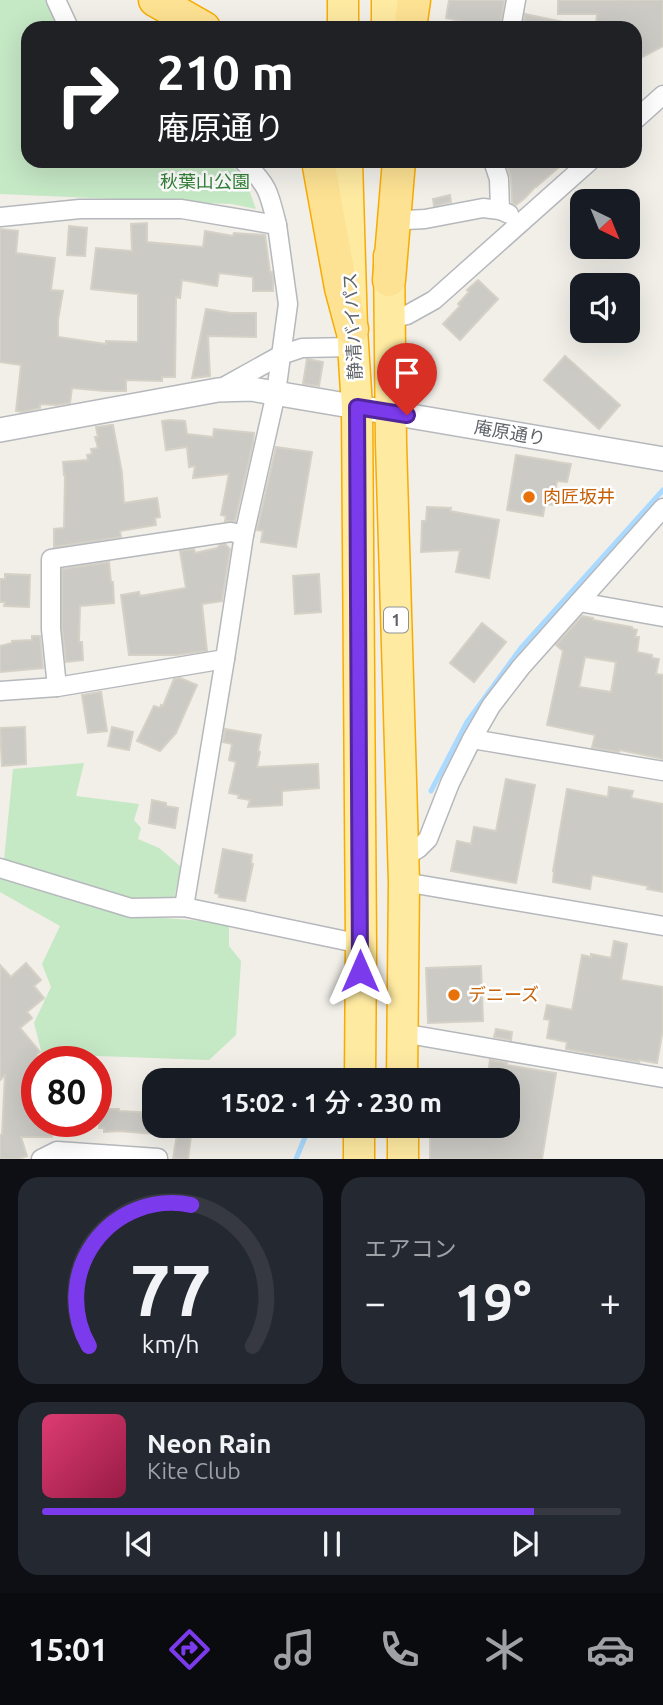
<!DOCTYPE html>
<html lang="ja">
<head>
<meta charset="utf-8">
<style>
	body { margin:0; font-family:Ubuntu,"Noto Sans JP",sans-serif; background:#242831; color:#f1f3f6; height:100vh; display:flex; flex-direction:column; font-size:26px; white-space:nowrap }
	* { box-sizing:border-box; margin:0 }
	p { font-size:23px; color:#9ea1a6 }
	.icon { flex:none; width:38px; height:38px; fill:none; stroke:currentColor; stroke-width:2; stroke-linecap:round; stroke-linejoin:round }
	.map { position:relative; height:1159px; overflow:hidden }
	.drawer { display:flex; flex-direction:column; gap:18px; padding:18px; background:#0d0f14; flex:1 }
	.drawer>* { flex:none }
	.top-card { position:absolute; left:21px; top:21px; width:621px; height:147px; border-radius:21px; box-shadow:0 7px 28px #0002; background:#202124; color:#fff; overflow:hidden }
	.needle { width:46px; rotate:137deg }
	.fabs { position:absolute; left:570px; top:189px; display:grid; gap:14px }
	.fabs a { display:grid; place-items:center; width:70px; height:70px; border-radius:14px; background:#171b24; box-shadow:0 7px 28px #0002; font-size:35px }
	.speed { position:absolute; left:21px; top:1046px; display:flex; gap:14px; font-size:35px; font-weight:700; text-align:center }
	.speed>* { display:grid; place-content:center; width:91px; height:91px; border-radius:50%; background:#171b24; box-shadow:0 7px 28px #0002; line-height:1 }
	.speed .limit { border:10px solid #d22; background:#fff; color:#111 }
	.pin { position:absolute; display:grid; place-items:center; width:60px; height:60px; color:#fff; margin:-72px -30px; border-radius:50% 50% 50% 0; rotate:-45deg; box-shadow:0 0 7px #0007 }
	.pin .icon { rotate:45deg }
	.me { position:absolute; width:77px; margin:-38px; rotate:0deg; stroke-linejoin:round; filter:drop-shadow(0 0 5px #0008) }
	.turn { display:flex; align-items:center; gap:24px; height:147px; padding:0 21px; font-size:32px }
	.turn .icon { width:91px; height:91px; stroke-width:2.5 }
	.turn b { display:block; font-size:49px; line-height:60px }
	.big { font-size:52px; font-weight:600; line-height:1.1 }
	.drawer .tile { flex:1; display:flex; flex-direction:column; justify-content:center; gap:10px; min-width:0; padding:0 24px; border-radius:21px; background:#242831 }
	.drawer .dial { align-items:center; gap:0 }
	.dial svg { height:182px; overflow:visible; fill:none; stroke:#363941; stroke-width:7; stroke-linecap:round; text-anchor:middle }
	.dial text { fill:#f1f3f6; stroke:none }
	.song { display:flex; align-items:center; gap:21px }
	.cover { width:84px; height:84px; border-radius:10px; background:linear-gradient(135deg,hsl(340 70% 55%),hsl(340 70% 35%)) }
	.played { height:7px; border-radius:4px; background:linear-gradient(90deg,#7c3aed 85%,#363941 85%) }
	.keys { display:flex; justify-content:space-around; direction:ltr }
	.heat { display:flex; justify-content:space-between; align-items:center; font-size:38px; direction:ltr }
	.drawer .tiles { flex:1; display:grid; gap:18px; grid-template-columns:1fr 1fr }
	.tile:last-child { grid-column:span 2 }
	.trip { position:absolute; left:142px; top:1068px; width:378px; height:70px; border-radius:21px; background:#171b24; box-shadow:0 7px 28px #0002; font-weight:600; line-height:70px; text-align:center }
	.dock { display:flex; height:112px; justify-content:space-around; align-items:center; background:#090b0e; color:#9ea1a6 }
	.dock .icon { width:49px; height:49px }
	.dock .on { color:#7c3aed }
	.dock b { font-size:32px; color:#f1f3f6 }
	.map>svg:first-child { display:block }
</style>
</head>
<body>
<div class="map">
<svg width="663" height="1159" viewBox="0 0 663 1159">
	<rect width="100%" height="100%" fill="#f1efe8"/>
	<g fill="#c5e8c5">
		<path d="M 0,0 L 49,0 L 58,28 L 28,28 L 28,161 L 224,161 L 244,176 L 256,209 L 232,204 L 0,194 Z"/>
		<path d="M 84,763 L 76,796 L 139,804 L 134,820 L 141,828 L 138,839 L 159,848 L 181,867 L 174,899 L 137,901 L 4,860 L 13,769 Z"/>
		<path d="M 0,875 L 124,915 L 229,923 L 229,946 L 241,961 L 236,1035 L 209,1060 L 42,1054 L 34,1023 L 51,987 L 42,964 L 60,926 L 0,892 Z"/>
	</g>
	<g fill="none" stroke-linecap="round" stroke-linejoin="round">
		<g stroke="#aadaff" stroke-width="5">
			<path d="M 431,791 L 467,722 L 521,648 L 663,490"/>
			<path d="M 296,1159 L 310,1125"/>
		</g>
	</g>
	<g fill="#cccac5" stroke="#d6d1c6" stroke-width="2" fill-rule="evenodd">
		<path d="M 449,0 L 504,0 L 500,28 L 468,28 L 469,23 L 446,18 Z"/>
		<path d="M 558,0 L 663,0 L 663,46 L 637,60 L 638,54 L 635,54 L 635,28 L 596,28 L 597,14 L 558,14 Z"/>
		<path d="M 525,14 L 563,22 L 562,28 L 523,28 Z"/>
		<path d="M 505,161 L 550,161 L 558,168 L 536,187 L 535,187 L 525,198 L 516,205 L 512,203 L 511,178 Z"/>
		<path d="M 450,195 L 451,202 L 434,206 L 433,199 Z"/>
		<path d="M 147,223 L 147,242 L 203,247 L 205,231 L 233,236 L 234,233 L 265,235 L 270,272 L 272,272 L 273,279 L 273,291 L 253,291 L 253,277 L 219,273 L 217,286 L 182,280 L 180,298 L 176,297 L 175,377 L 162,377 L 162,381 L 126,380 L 126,391 L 105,391 L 72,388 L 70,403 L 57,405 L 40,404 L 40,408 L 22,412 L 16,411 L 21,365 L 0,362 L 0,229 L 18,231 L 16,253 L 55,258 L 51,290 L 63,291 L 58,320 L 58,337 L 106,344 L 106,341 L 138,342 L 138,294 L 91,289 L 96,248 L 132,251 L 131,224 Z"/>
		<path d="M 69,226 L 87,228 L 85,256 L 67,255 Z"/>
		<path d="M 478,280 L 498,299 L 460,340 L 443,324 L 460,306 L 458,304 L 469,292 L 467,290 Z"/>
		<path d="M 206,309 L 231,313 L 256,313 L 256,337 L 208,336 L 210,376 L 192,378 Z"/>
		<path d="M 565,356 L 620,405 L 599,429 L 544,380 Z"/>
		<path d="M 307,359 L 323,362 L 319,386 L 303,384 Z"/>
		<path d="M 170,420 L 185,421 L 187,434 L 213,437 L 214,429 L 254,433 L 253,443 L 235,521 L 225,521 L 226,516 L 221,515 L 229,474 L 193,478 L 195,466 L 189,467 L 187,447 L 166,450 L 162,421 Z"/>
		<path d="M 111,425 L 113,425 L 122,473 L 124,503 L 157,498 L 160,517 L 155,518 L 156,525 L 120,531 L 121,537 L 54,547 L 54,529 L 64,528 L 65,475 L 64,475 L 63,462 L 88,460 L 87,455 L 92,454 L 91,449 L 98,448 L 95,437 L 98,437 L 96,427 Z"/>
		<path d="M 276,447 L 312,452 L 296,547 L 261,542 L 263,531 L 257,530 Z"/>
		<path d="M 516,455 L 571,464 L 567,482 L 557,481 L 553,505 L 545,504 L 543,516 L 507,510 Z"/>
		<path d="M 427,507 L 451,508 L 450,511 L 499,520 L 489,578 L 456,572 L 460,550 L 421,552 L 422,521 L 426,521 Z"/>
		<path d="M 225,544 L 230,549 L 222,601 L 202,604 L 207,651 L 176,655 L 129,655 L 121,595 L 139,592 L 140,596 L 186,588 L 180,551 L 194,549 L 195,553 L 217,548 L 220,545 Z"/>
		<path d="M 109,562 L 111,582 L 113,582 L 114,603 L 80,606 L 79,642 L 82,642 L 83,660 L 66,662 L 62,628 L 62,569 Z"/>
		<path d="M 5,574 L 30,575 L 29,607 L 4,606 L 5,602 L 0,602 L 0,579 L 5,579 Z"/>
		<path d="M 319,574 L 321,612 L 295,614 L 293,576 Z"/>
		<path d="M 582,616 L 593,618 L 593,620 L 632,627 L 632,629 L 637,630 L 635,637 L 639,637 L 637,652 L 652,655 L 652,658 L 659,659 L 656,674 L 663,675 L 663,759 L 620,750 L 619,752 L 592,748 L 595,735 L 547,725 L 563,651 L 556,645 ZM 585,657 L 616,662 L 611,692 L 579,687 Z"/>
		<path d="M 482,623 L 506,642 L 474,682 L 450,663 Z"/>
		<path d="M 32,636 L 40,636 L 43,668 L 0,672 L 0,646 L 12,643 L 12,641 L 32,640 Z"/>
		<path d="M 180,678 L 197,685 L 176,733 L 160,751 L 137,741 L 154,706 L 160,708 L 161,705 L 163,706 L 174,679 Z"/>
		<path d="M 101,692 L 107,731 L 88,733 L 82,695 Z"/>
		<path d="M 25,727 L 26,764 L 2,766 L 0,728 Z"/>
		<path d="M 112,727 L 133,732 L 129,750 L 108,746 Z"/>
		<path d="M 225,729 L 261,735 L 258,751 L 260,752 L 257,767 L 318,764 L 319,788 L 282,791 L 282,805 L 248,807 L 250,800 L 238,798 L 239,795 L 229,793 L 236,762 L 229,760 L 232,744 L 223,742 Z"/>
		<path d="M 506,779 L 535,785 L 516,883 L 451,871 L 457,841 L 471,844 L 474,827 L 496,831 Z"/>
		<path d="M 609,787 L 633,791 L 631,798 L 663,804 L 663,892 L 647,889 L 648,886 L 592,875 L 590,889 L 553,882 L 554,871 L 553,871 L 567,789 L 608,797 Z"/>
		<path d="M 152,800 L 166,803 L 166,806 L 178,808 L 175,828 L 149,823 Z"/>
		<path d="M 223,849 L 252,855 L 251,863 L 253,864 L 245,901 L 219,897 L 219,894 L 215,893 Z"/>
		<path d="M 614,941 L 627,944 L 621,980 L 663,987 L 663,1028 L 657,1063 L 639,1060 L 639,1062 L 566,1049 L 567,1042 L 547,1038 L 550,1020 L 544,1019 L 547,1005 L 572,1010 L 582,955 L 591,957 L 591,954 L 611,958 Z"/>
		<path d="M 26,963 L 41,980 L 34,986 L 44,998 L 27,1012 L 32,1018 L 20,1028 L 40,1052 L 37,1054 L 37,1122 L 53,1122 L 52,1137 L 21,1137 L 27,1156 L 18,1159 L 0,1159 L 0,1135 L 2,1134 L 5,1075 L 0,1080 L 0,965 L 11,977 Z"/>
		<path d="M 481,966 L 483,1021 L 428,1023 L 426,968 Z"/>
		<path d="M 496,1029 L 512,1032 L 511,1040 L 494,1037 Z"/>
		<path d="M 490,1060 L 507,1063 L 506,1065 L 556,1073 L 542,1159 L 430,1159 L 430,1125 L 508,1125 L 508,1080 L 487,1080 Z"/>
		<path d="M 100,1109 L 119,1109 L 119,1111 L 154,1113 L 154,1134 L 119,1131 L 104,1132 L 104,1128 L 99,1128 Z"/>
		<path d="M 177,1134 L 191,1136 L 188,1159 L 173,1159 Z"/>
	</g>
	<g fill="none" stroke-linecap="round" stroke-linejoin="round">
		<g stroke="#b5b8bc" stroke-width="21">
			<g id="minor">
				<path d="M 56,0 L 69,28"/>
				<path d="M 511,28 L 516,0"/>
				<path d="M 635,120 L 663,95"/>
				<path d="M 243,161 C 268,185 269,192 277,225"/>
				<path d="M 493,161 L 499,179 L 500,210 L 509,214"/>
				<path d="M 0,217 L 80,209 L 182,209 L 277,225 L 288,304 L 276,393 L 244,535 L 225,659 L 184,907"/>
				<path d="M 388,221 L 425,219 L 483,208 L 500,210"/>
				<path d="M 389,319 L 407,315 L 434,300 L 590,161"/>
				<path d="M 218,390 L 281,355 L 302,348 L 353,347"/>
				<path d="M 579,602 L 663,617"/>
				<path d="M 57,687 L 51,629 L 51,559 L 231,532 L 244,535"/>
				<path d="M 0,691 L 57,687 L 225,659"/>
				<path d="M 472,739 L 663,771"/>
				<path d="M 403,858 L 419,848 L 428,839 L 450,783 L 472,739 L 491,706 L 521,667 L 663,508"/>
				<path d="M 0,868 L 131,908 L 184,907 L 361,944"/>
				<path d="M 404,882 L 663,926"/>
				<path d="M 402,1033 L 663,1078"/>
				<path d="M 41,1159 L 57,1151 L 158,1158"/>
			</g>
		</g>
		<g stroke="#b5b8bc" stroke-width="26">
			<path id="tertiary" d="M 0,430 L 218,390 L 251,389 L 663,459"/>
		</g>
		<g stroke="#f9ab00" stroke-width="33">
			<g id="trunk">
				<path d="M 343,0 L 343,28"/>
				<path d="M 387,0 L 387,28"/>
				<path d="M 347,161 L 352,329 L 357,407 L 361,944 L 360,1080"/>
				<path d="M 389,256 L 391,443 L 404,882 L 402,1080"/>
				<path d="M 403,1125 L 403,1159"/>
				<path d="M 359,1159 L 359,1125"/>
			</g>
		</g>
		<g stroke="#f9ab00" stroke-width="35">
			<g id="motorway">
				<path d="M 155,0 L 204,28"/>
				<path d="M 410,28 L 414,0"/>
				<path d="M 318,161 L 341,288 L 352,329"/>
				<path d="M 389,280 L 399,161"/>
			</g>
		</g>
		<use href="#minor" stroke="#fff" stroke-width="18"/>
		<use href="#tertiary" stroke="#fff" stroke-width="23"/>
		<use href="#trunk" stroke="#feeaa1" stroke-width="30"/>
		<use href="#motorway" stroke="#fde293" stroke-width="32"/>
	</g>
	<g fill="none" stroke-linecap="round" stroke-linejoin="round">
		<g stroke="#51269a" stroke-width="18">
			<path id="route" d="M 360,971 L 357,407 L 407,415"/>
		</g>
		<use href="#route" stroke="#7c3aed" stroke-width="12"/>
	</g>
	<g fill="#e8710a" stroke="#fff" stroke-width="2.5">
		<circle cx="529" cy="497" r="7"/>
		<circle cx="454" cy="995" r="7"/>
	</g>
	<g text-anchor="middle" stroke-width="5" stroke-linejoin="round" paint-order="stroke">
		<rect fill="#fff" stroke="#8f9295" stroke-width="2" x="384" y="607.5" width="24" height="25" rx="5"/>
		<g font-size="16" font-weight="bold" fill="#5f6368">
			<text x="396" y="626">1</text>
		</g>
		<g font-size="18" fill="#348238" stroke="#fff">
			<text x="205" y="188">秋葉山公園</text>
		</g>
		<g font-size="18" fill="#5f6368" stroke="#fff">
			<text transform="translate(353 326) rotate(-93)" y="6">静清バイパス</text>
			<text transform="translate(510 433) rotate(10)" y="6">庵原通り</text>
		</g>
		<g font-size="18" fill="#c56008" stroke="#fff" text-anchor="start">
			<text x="543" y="503">肉匠坂井</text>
			<text x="468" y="1001">デニーズ</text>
		</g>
	</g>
</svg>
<div class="fabs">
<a><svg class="needle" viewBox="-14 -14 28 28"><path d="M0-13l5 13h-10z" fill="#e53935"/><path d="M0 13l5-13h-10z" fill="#9ea1a6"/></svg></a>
<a><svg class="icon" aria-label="sound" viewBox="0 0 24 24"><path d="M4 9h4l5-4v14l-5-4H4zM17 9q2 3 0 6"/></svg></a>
</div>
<div class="speed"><div class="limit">80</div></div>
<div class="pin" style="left:407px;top:415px;background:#d93025"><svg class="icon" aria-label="arrive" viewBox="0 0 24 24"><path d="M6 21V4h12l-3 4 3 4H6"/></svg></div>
<svg class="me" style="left:360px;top:971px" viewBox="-20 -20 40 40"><path d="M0-17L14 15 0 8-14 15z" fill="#7c3aed" stroke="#fff" stroke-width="4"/></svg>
<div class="trip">15:02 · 1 分 · 230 m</div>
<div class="top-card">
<div class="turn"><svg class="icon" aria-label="right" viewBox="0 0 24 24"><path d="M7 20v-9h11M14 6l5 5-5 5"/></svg><div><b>210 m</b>庵原通り</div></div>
</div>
</div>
<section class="drawer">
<div class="tiles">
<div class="tile dial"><svg viewBox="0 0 100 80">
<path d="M14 69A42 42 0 1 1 86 69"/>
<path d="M14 69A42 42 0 0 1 59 7" stroke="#7c3aed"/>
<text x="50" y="56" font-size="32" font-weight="700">77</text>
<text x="50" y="72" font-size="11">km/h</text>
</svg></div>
<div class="tile"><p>エアコン</p>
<div class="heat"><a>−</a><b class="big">19°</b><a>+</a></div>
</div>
<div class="tile">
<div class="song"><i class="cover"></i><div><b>Neon Rain</b><p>Kite Club</p></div></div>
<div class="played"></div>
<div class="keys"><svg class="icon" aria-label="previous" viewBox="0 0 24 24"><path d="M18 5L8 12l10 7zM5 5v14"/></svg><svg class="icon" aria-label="pause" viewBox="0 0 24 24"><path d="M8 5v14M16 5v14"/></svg><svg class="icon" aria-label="next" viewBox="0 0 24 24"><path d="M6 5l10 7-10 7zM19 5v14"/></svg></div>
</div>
</div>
</section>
<nav class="dock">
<b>15:01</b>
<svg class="icon on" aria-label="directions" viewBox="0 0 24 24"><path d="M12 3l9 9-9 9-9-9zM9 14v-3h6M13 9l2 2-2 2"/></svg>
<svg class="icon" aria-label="music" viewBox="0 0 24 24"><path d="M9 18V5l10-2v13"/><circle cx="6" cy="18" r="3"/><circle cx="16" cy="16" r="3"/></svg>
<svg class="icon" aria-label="phone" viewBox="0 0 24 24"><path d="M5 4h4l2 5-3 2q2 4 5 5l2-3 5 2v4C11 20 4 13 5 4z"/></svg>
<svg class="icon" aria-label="climate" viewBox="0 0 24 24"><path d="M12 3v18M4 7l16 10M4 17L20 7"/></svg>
<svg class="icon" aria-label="car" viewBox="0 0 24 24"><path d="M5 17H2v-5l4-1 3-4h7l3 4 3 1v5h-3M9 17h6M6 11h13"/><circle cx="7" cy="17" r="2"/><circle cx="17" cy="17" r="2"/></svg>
</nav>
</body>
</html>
